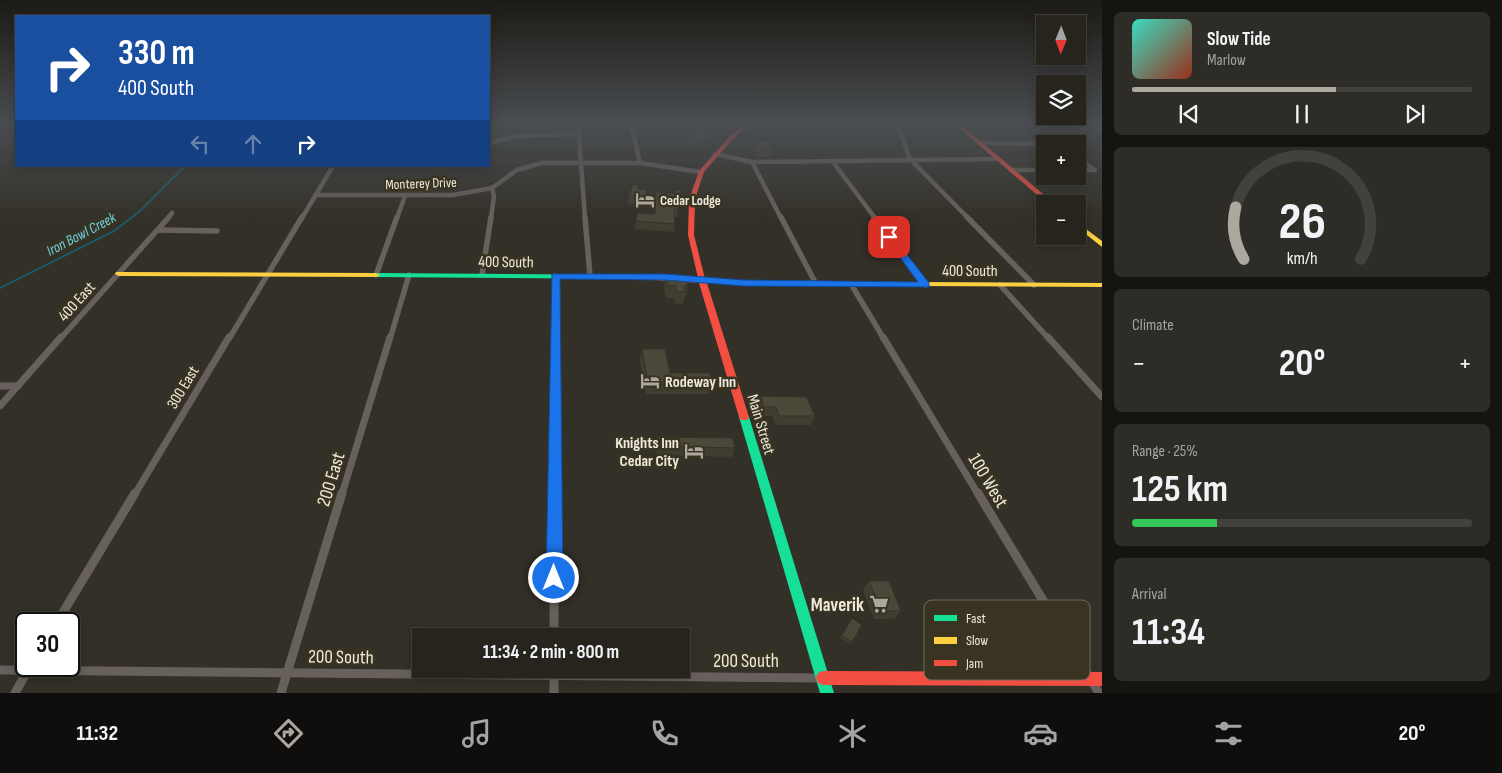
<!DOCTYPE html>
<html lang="en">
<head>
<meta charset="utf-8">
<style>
	body { margin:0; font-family:"Sofia Sans Condensed",sans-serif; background:#2e2c26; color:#f1f3f6; height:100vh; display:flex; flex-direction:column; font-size:19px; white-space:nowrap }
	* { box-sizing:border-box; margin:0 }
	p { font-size:16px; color:#a4a4a4 }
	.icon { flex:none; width:28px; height:28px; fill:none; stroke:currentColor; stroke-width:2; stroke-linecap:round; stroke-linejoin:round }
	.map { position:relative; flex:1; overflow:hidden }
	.drawer { display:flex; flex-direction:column; gap:12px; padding:12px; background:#151410; width:400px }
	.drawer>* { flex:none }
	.banner { position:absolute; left:15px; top:15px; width:475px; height:152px; border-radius:0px; box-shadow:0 2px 12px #0003,0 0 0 1px #42413b; background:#1a4fa0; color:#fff; overflow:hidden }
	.needle { width:32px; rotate:181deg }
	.tools { position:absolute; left:1036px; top:15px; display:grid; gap:10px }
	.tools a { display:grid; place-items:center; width:50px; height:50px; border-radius:0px; background:#26241d; box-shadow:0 2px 12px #0003,0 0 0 1px #42413b; font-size:25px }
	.speed { position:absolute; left:15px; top:612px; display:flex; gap:10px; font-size:25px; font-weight:700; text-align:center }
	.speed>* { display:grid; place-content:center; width:65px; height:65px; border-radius:50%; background:#26241d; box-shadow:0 2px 12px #0003,0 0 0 1px #42413b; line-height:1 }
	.speed .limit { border:2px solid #111; border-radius:8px; background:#fff; color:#111 }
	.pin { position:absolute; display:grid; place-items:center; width:42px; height:42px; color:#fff; margin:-21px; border-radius:10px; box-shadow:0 2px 8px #0006 }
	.me { position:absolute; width:55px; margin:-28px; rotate:0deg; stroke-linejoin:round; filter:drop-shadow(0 0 4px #0008) }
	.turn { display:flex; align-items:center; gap:18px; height:105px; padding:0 20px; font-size:22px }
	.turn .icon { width:65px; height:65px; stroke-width:2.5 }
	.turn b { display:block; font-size:35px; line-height:42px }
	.lanes { display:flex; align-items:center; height:48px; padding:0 20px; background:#0003; justify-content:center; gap:25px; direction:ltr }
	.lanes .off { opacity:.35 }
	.big { font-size:38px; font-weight:700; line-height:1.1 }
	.drawer .widget { flex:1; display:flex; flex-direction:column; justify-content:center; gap:8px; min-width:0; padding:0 18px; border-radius:8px; background:#2e2c26 }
	.drawer .dial { align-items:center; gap:0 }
	.dial svg { height:130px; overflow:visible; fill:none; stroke:#42413b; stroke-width:7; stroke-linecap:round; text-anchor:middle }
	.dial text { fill:#f1f3f6; stroke:none }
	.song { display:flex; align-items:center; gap:15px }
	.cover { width:60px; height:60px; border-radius:8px; background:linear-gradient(135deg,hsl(170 70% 55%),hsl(10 70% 35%)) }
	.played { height:5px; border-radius:2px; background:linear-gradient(90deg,#aca89e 60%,#42413b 60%) }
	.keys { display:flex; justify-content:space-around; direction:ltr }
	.heat { display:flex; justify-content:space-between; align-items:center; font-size:28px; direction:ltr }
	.charge { height:8px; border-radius:4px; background:linear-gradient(90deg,#34c759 25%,#42413b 0) }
	.trip { position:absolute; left:412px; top:628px; width:278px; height:50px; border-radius:0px; background:#26241d; box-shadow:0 2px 12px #0003,0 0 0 1px #42413b; font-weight:700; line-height:50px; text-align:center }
	.menu { display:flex; height:80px; justify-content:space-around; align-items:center; background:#0f0e0c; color:#a4a4a4 }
	.menu .icon { width:35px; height:35px }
	.menu .on { color:#aca89e }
	.menu b { font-size:22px; color:#f1f3f6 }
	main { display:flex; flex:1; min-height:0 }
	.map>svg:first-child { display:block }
</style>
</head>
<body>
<main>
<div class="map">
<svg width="1102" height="693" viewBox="0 0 1102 693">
	<rect width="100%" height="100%" fill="#333027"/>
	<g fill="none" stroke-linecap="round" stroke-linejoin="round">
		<path stroke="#1a5b65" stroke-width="2" d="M 0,288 L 114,231 L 140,211 L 185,166"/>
		<g stroke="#68605d" stroke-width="4.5">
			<path d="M 578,123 L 585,218"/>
			<path d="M 631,123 L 640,163"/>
			<path d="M 897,123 L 910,159 L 968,218"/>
			<path d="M 1092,123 L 1102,130"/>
			<path d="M 489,143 L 516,136 L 579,134"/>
			<path d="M 979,143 L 1058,144"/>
			<path d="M 715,154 L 752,162 L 998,159"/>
			<path d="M 1078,158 L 1095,170 L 1078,170"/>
			<path d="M 752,162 L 781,218"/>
			<path d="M 833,162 L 875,218"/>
			<path d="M 1011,170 L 1045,170"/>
			<path d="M 315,195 L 453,195 L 492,188 L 517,170 L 541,163 L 640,163 L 701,172"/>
			<path d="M 168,218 L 172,213"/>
			<path d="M 302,218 L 333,166"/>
			<path d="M 397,218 L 405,196"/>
			<path d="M 491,218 L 494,196 L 492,188"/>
		</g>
		<g stroke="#68605d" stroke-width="5.5">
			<path d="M 585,217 L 590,276"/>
			<path d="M 781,217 L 816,284"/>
			<path d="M 874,217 L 926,285"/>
			<path d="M 967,217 L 1034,285"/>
			<path d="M 158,230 L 217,231"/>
			<path d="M 376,275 L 397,217"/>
			<path d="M 482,275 L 491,217"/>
			<path d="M 851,284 L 884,339"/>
			<path d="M 1000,285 L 1049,339"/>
			<path d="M 60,339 L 169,217"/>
			<path d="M 229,339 L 302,217"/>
			<path d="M 390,339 L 409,275"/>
			<path d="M 555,339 L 555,276"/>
		</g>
		<g stroke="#68605d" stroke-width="7">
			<path d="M 883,337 L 978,494"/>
			<path d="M 1048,337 L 1102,397"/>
			<path d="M 0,386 L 18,386"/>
			<path d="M 0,406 L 61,337"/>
			<path d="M 135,494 L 229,337"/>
			<path d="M 342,494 L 390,337"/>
			<path d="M 554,494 L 555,337"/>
		</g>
		<g stroke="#68605d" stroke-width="9">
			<path d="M 978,493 L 1099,693"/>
			<path d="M 56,624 L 135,493"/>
			<path d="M 554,636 L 554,493"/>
			<path d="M 554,669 L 554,693"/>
			<path d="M 0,670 L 821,678"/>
			<path d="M 15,693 L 29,668"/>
			<path d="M 281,693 L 342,493"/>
		</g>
		<g fill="#16e098" fill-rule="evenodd">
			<path d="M 373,273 L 638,275 L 642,277 L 638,279 L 376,277 L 373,277 L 372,275 Z"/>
			<path d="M 744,413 L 747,414 L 749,417 L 834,693 L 820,693 L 739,417 L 741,414 Z"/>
		</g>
		<g fill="#ffcf43" fill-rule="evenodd">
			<path d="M 1078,223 L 1102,241 L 1102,247 L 1078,228 Z"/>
			<path d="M 116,272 L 376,273 L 380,275 L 376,277 L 119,276 L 115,274 Z"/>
			<path d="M 916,282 L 1102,283 L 1102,287 L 919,286 L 915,284 Z"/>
		</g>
		<g fill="#f24e42" fill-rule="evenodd">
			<path d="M 746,123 L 752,123 L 732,140 L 704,172 L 695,199 L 694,235 L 705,279 L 744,281 L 919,282 L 923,284 L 919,286 L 744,285 L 707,283 L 749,417 L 747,420 L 741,420 L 739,417 L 699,283 L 638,279 L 634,277 L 638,275 L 698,278 L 688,235 L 689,199 L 699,171 L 728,138 Z"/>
			<path d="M 953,123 L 959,123 L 1055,204 L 1048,204 Z"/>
			<path d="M 823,671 L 1102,672 L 1102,686 L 823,685 L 818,683 L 816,678 L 818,673 Z"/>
		</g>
	</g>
	<g fill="#403d31">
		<path d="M 709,136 L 703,149 L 687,146 L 688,140 Z"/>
		<path d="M 754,141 L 772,149 L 770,157 L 757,157 L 753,149 Z"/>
		<path d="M 639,189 L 647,190 L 644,205 L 628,204 L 629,195 Z"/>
		<path d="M 681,191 L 677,217 L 675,217 L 675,224 L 674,232 L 635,229 L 637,213 L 654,214 L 656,192 L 674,194 Z"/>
		<path d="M 666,275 L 688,286 L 685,298 L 684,298 L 683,304 L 675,304 L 674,298 L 666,298 L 664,287 Z"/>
		<path d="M 642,349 L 670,373 L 712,382 L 709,394 L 646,394 L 640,361 Z"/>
		<path d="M 761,396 L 815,416 L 811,425 L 776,425 L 772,416 L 761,416 L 758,405 Z"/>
		<path d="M 657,437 L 735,448 L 732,457 L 657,455 L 656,446 Z"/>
		<path d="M 869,581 L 901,611 L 894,619 L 874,619 L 863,590 Z"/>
		<path d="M 852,618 L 852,642 L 850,644 L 840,637 Z"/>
	</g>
	<path fill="#343228" d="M 711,130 L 709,136 L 703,149 L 704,143 Z"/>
	<g fill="#4b4739" stroke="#343228">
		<path d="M 699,128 L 711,130 L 704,143 L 688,140 Z"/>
		<path d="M 754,141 L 767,141 L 772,149 L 759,149 Z"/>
		<path d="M 633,185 L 639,185 L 638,189 L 647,190 L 645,197 L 629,195 Z"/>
		<path d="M 675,190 L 681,191 L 679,209 L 674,209 L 675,224 L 636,221 L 637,213 L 655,214 L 656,192 L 674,194 Z"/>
		<path d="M 666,275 L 685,276 L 688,286 L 684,286 L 685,292 L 677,292 L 676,286 L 668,286 Z"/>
		<path d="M 642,349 L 665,349 L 670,373 L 710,373 L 712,382 L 648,382 Z"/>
		<path d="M 761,396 L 807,397 L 815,416 L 779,416 L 776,407 L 764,407 Z"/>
		<path d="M 657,437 L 733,438 L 735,448 L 659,446 Z"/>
		<path d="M 869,581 L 889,581 L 901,611 L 881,611 Z"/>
		<path d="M 852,618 L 862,625 L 852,642 L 842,635 Z"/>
	</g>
	<linearGradient id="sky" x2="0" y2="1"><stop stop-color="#1c1a15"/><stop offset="0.56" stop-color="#4a4e52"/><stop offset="1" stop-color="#4a4e52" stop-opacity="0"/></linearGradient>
	<rect width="1102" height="220" fill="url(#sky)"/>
	<path fill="#1a73e8" stroke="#114b97" d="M 889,234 L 892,235 L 929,283 L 929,287 L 744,286 L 665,280 L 560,279 L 563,578 L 560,583 L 554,585 L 549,583 L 546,578 L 552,274 L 665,274 L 744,280 L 918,282 L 885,237 Z"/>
	<defs>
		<g id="hotel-bare" transform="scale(1.5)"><path d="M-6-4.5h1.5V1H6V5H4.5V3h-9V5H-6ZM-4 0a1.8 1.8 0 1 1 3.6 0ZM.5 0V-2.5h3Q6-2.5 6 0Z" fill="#aca89e" stroke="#393321" stroke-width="2.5" paint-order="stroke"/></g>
		<g id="supermarket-bare" transform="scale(1.5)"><path d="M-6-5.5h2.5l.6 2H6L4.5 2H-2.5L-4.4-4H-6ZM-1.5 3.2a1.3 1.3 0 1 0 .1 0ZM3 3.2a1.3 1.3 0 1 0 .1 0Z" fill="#aca89e" stroke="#393321" stroke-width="2.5" paint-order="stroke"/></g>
	</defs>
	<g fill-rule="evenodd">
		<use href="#hotel-bare" x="645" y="200"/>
		<use href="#hotel-bare" x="650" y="381"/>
		<use href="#hotel-bare" x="694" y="451"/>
		<use href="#supermarket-bare" x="879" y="604"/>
	</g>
	<g text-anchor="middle" stroke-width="5" stroke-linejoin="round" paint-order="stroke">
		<g font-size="14" fill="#ede9de" stroke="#393321">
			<text transform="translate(421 183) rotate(-2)" y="5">Monterey Drive</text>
		</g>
		<g font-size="14" font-weight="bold" fill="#ede9de" stroke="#393321" text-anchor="start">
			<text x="660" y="205">Cedar Lodge</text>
		</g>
		<g font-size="15" font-style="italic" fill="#69d1e4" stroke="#393321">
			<text transform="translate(81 234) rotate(-28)" y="5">Iron Bowl Creek</text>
		</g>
		<g font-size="16" fill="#ede9de" stroke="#393321">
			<text transform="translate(506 261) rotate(1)" y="6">400 South</text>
			<text x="970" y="276">400 South</text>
			<text transform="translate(76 301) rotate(-48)" y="6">400 East</text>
			<text transform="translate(182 387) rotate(-59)" y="6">300 East</text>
			<text transform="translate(762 424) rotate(73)" y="6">Main Street</text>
		</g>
		<g font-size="16" font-weight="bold" fill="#ede9de" stroke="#393321" text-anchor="start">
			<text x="665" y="387">Rodeway Inn</text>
			<text x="679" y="448" text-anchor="end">Knights Inn<tspan x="679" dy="18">Cedar City</tspan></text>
		</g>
		<g font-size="19" fill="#ede9de" stroke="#393321">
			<text transform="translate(330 479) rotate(-73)" y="7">200 East</text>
			<text transform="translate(989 480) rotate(59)" y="7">100 West</text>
			<text transform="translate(341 656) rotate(1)" y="7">200 South</text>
			<text x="746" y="667">200 South</text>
		</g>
		<g font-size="19" font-weight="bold" fill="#ede9de" stroke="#393321" text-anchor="end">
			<text x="864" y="611">Maverik</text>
		</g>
	</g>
	<rect x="924" y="600" width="166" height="80" rx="8" fill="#393321" stroke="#6f6a5a" stroke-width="1"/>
	<rect x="934" y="615" width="23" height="6" fill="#16e098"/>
	<rect x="934" y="637" width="23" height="7" fill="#ffcf43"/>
	<rect x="934" y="660" width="23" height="6" fill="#f24e42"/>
	<g font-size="14" fill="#ede9de">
		<text x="966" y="623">Fast</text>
		<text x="966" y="645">Slow</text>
		<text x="966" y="668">Jam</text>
	</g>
</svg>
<div class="tools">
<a><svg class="needle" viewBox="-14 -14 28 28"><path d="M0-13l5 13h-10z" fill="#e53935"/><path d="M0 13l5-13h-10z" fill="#a4a4a4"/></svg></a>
<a><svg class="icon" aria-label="layers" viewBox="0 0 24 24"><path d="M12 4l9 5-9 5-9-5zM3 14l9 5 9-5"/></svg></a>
<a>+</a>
<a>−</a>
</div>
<div class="speed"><div class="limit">30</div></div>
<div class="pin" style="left:889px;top:237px;background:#d93025"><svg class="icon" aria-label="arrive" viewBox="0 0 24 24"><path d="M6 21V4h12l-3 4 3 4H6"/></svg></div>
<svg class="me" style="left:554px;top:578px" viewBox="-20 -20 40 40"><circle r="17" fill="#1a73e8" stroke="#fff" stroke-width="3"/><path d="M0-11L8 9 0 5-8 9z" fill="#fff"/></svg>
<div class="trip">11:34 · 2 min · 800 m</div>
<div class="banner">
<div class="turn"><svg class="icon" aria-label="right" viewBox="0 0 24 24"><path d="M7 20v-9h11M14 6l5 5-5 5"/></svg><div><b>330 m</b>400 South</div></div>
<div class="lanes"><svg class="icon off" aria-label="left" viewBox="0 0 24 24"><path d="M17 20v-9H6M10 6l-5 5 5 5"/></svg><svg class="icon off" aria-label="ahead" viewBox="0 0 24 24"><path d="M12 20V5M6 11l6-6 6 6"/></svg><svg class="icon" aria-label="right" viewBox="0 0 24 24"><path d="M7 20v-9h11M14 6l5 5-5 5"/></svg></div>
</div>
</div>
<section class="drawer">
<div class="widget">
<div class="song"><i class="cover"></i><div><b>Slow Tide</b><p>Marlow</p></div></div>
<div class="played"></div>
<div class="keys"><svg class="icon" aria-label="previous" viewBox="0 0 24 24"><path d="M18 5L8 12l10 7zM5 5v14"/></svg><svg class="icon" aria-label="pause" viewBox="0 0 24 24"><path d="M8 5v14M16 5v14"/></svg><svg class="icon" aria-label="next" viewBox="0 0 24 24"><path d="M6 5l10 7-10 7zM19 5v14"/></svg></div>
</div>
<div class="widget dial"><svg viewBox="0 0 100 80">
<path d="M14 69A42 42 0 1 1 86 69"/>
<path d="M14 69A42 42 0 0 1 9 37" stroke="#aca89e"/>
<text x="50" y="56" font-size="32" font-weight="700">26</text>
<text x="50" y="72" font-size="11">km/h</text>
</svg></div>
<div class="widget"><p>Climate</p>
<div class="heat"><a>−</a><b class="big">20°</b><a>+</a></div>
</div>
<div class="widget"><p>Range · 25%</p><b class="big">125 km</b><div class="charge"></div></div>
<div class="widget"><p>Arrival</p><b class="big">11:34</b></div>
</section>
</main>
<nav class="menu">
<b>11:32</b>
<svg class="icon on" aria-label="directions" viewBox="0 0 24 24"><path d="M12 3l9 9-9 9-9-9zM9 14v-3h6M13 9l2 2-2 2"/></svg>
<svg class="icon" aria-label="music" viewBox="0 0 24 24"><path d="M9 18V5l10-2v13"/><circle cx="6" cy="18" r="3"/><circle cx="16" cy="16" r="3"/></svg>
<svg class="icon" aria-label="phone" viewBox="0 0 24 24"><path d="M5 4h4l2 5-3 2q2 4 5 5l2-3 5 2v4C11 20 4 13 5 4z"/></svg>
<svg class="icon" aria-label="climate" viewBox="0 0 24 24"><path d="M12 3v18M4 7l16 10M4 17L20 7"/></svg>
<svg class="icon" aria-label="car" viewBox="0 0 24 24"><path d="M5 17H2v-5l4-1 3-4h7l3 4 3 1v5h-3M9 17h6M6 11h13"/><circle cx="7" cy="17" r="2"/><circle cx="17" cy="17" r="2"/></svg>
<svg class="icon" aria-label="filters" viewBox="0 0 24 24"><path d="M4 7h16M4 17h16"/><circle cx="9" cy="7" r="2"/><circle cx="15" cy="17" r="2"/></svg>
<b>20°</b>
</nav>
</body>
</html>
